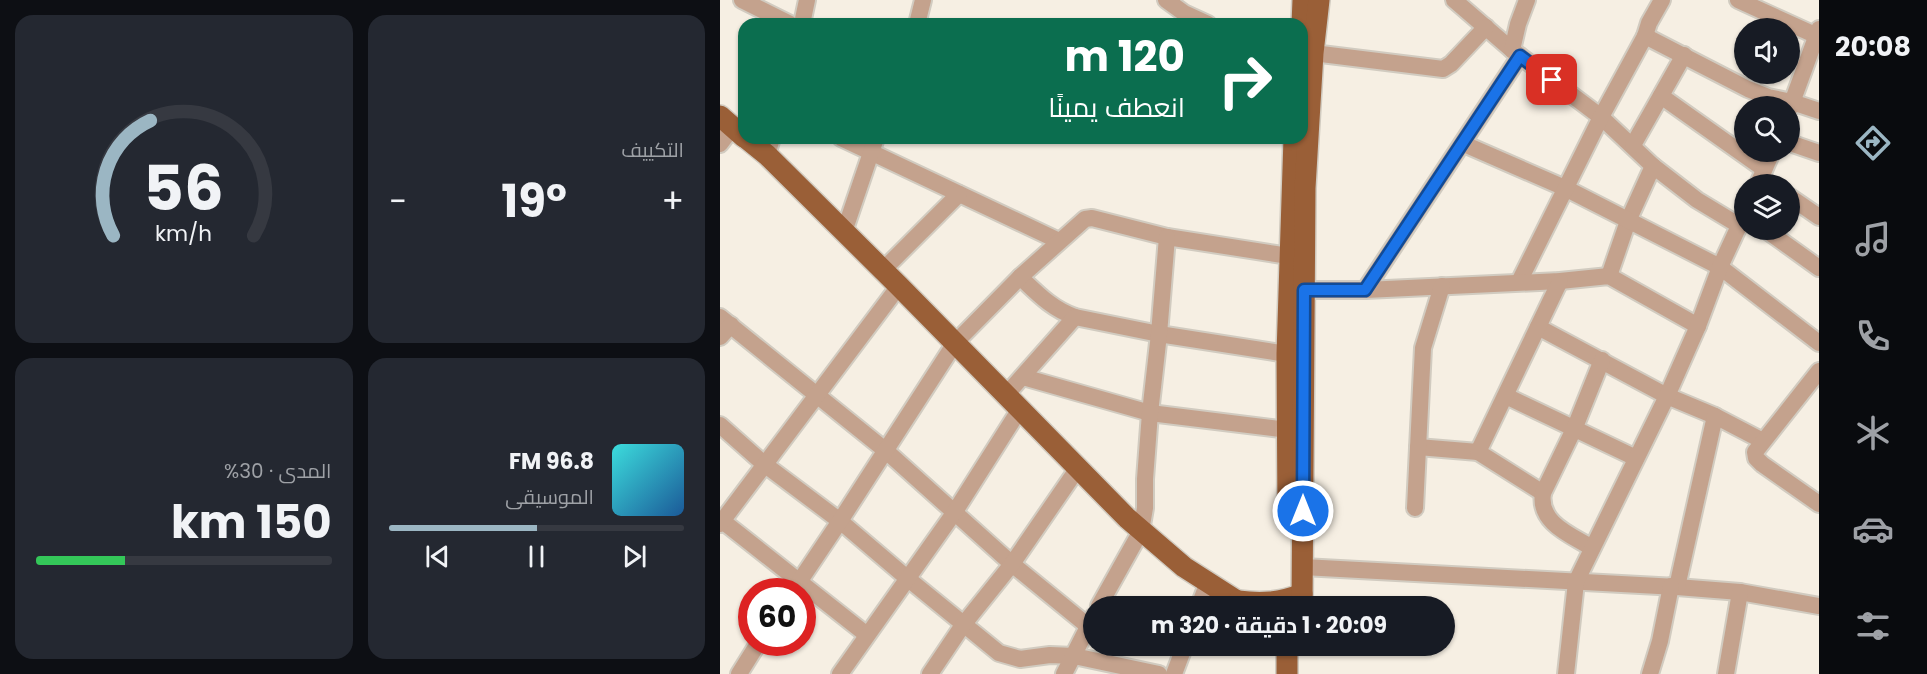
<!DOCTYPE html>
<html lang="ar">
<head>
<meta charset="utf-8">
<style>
	body { margin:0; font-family:Poppins,Cairo,sans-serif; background:#242831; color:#f1f3f6; direction:rtl; height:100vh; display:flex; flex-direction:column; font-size:22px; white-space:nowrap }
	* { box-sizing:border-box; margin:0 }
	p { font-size:20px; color:#9ea1a6 }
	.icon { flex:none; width:33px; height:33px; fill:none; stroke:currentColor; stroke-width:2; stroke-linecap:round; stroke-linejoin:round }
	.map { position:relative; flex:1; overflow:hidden; direction:ltr }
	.side { display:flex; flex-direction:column; gap:15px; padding:15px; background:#0d0f14; width:720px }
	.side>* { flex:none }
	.top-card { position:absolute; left:18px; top:18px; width:570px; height:126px; border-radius:18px; box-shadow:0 2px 4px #0004; direction:rtl; background:#0b6e4f; color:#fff; overflow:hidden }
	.tools { position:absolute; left:1014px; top:18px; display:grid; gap:12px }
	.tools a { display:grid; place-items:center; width:66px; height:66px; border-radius:50%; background:#171b24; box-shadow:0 2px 4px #0004; font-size:30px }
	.speed { position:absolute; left:18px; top:578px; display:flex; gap:12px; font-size:30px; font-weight:700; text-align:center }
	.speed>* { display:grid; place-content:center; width:78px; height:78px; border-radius:50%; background:#171b24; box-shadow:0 2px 4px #0004; line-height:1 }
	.speed .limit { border:9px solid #d22; background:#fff; color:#111 }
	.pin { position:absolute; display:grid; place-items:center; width:51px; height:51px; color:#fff; margin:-26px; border-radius:12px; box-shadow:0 3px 9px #0006 }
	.me { position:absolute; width:66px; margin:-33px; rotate:0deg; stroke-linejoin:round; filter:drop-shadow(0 0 4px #0008) }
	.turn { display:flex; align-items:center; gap:21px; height:126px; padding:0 24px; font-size:27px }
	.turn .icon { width:78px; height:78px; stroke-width:2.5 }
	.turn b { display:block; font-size:42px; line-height:51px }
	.big { font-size:45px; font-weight:700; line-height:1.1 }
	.side .tile { flex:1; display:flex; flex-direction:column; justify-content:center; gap:9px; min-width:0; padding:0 21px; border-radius:18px; background:#242831 }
	.side .dial { align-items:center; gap:0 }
	.dial svg { height:156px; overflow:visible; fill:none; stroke:#363941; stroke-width:7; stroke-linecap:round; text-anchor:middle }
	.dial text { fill:#f1f3f6; stroke:none }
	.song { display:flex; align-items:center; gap:18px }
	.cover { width:72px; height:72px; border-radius:9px; background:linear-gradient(135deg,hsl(180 70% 55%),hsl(210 70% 35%)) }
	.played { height:6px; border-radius:3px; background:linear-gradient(90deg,#9bb6c3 50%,#363941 50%) }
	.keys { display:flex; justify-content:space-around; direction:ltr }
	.heat { display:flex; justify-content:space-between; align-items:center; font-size:33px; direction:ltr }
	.charge { height:9px; border-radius:4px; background:linear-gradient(90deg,#34c759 30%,#363941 0) }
	.side .tiles { flex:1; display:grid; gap:15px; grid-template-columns:repeat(2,1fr) }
	.trip { position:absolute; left:363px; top:596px; width:372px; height:60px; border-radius:30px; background:#171b24; box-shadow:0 2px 4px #0004; font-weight:700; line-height:60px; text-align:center; direction:rtl }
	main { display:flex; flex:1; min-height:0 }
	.dock { display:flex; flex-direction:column; width:108px; justify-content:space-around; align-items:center; background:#090b0e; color:#9ea1a6 }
	.dock .icon { width:42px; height:42px }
	.dock .active { color:#9bb6c3 }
	.dock b { font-size:27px; color:#f1f3f6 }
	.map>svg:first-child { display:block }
</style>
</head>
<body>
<main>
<nav class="dock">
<b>20:08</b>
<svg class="icon active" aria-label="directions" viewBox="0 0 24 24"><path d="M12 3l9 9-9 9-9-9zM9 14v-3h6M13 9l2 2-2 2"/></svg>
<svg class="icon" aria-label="music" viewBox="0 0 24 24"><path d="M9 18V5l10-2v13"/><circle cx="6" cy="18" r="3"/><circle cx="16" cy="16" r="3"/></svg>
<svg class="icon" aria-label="phone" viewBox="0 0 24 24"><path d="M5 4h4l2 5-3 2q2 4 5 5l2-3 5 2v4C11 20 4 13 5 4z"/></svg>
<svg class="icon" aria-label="climate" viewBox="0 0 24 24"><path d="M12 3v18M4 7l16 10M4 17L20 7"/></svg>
<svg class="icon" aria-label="car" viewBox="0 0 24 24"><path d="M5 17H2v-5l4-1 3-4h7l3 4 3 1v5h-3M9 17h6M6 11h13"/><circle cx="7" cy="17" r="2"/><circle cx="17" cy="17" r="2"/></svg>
<svg class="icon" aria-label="filters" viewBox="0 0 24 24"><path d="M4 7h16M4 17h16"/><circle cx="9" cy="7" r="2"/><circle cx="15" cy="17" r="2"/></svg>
</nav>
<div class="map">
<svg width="1099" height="674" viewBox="0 0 1099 674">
	<rect width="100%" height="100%" fill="#f6efe3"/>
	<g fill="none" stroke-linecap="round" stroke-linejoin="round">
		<g stroke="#d1cbc0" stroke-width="20">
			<g id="minor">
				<path d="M 22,0 L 70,24"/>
				<path d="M 446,0 L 464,13 L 488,24"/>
				<path d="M 734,0 L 792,50 L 881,117 L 933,166 L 908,221 L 889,276"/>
				<path d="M 1018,0 L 1097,36"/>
				<path d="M 82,24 L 87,0"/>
				<path d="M 197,24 L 203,0"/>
				<path d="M 925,36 L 1028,89 L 1048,97 L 1072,102 L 1099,111"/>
				<path d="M 792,50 L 798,24 L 807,0"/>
				<path d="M 593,53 L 723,69 L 731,64 L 766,27"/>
				<path d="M 941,96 L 1044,169"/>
				<path d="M 1070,108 L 1099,29"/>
				<path d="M 121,138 L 339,241"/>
				<path d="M 1070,143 L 1099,153"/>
				<path d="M 0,144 L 13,127"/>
				<path d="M 744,144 L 845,188 L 1000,267 L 1099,343"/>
				<path d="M 913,145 L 964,55"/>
				<path d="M 47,155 L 52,138"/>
				<path d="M 933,166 L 977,200 L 1020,226"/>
				<path d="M 1038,184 L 1052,152"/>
				<path d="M 1070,197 L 1099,217"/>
				<path d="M 1046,230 L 1099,268"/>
				<path d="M 124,232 L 156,138"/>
				<path d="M 163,270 L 239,194"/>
				<path d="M 300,277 C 318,294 332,309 355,317 L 439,334 L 567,354"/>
				<path d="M 799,282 L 881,117 L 925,36 L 929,23 L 942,0"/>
				<path d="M 572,290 L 645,290 L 840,281 L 889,276 L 978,326"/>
				<path d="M 645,290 L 800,56"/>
				<path d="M 0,317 L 165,450 L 292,564 L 368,626"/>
				<path d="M 818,327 L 947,396 L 995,416 L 1043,441"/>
				<path d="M 0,337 L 11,325"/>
				<path d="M 1099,371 L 1035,452 L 1036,458 L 1042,464 L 1099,504"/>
				<path d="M 303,377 L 430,413 L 568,430"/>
				<path d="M 286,395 L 355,317"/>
				<path d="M 786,396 L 916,458"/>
				<path d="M 0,425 L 44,464 L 120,521 L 187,578 L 279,653 L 300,659 L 330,655 L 354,656 L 439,674"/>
				<path d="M 698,447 L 758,452"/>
				<path d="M 823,493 L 758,452 L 840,281"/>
				<path d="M 695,508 L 703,348 L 722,286"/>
				<path d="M 0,519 L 147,635"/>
				<path d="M 0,524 L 179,286"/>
				<path d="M 872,548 C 851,535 818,523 823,493 L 855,427 L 882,360"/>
				<path d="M 583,567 L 957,587 L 1020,592 L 1099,606"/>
				<path d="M 957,587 L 995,416"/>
				<path d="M 73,591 L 120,521 L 235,343 L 300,277 L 365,219 L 372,218 L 447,237 L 569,256"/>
				<path d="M 379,606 L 421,531 L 425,508 L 425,479 L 430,413 L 439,334 L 447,237"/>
				<path d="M 479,606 L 488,582"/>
				<path d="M 19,674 L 39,642"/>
				<path d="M 120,674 L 234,513 L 300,409"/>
				<path d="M 210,674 L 243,625 L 292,564 L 358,468"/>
				<path d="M 344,674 L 373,617"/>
				<path d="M 454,674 L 465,645"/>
				<path d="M 846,674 L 856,582 L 947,396 L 978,326 L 1000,267 L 1024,215"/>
				<path d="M 930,674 L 940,641 L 951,586"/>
				<path d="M 1006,674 L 1020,592"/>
			</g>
		</g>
		<g stroke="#d1cbc0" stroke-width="24">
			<g id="major">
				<path d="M 582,24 L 583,0"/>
				<path d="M 0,116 L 24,137"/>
				<path d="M 26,138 L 47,155 L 179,286 L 407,518 L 464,567 L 525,606"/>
				<path d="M 568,515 L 567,354 L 574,138"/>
				<path d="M 518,601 C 541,604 560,603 582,594"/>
				<path d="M 582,606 L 585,188 L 593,53 L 599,0"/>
				<path d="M 567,674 L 567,645"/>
			</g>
		</g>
		<use href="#minor" stroke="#c4a28d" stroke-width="16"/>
		<use href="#major" stroke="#9a5f37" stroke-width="21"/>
	</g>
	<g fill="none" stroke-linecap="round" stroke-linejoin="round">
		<g stroke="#114b97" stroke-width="15">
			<path id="route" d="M 583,511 L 584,290 L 645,290 L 800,56 L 832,80"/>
		</g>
		<use href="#route" stroke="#1a73e8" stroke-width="10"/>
	</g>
</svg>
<div class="tools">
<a><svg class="icon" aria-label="sound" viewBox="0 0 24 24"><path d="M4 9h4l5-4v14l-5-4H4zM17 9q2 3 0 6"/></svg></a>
<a><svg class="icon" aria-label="search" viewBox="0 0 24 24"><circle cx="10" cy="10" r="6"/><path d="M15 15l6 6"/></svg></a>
<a><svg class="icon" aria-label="layers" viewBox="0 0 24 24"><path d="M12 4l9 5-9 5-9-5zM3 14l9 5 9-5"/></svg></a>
</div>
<div class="speed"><div class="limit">60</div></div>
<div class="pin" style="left:832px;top:80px;background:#d93025"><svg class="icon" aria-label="arrive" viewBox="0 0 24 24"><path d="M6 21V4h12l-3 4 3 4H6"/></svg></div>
<svg class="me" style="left:583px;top:511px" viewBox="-20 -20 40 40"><circle r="17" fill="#1a73e8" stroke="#fff" stroke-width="3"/><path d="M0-11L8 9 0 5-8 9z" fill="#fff"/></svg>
<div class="trip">20:09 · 1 دقيقة · 320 m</div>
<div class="top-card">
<div class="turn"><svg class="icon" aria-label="right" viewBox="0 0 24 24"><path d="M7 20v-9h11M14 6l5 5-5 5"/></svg><div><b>120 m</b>انعطف يمينًا</div></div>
</div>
</div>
<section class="side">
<div class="tiles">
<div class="tile"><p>التكييف</p>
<div class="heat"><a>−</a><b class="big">19°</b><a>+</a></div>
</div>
<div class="tile dial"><svg viewBox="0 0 100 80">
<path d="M14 69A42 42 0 1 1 86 69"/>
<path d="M14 69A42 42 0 0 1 33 10" stroke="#9bb6c3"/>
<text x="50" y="56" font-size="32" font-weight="700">56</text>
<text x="50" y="72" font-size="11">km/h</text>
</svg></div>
<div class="tile">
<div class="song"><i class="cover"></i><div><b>96.8 FM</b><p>الموسيقى</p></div></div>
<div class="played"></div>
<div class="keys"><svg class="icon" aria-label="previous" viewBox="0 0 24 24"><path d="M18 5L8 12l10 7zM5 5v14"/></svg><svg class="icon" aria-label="pause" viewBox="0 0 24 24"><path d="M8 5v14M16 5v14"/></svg><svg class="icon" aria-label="next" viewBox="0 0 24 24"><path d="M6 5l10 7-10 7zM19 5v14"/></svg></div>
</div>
<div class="tile"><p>المدى · 30%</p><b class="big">150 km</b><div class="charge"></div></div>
</div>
</section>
</main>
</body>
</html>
